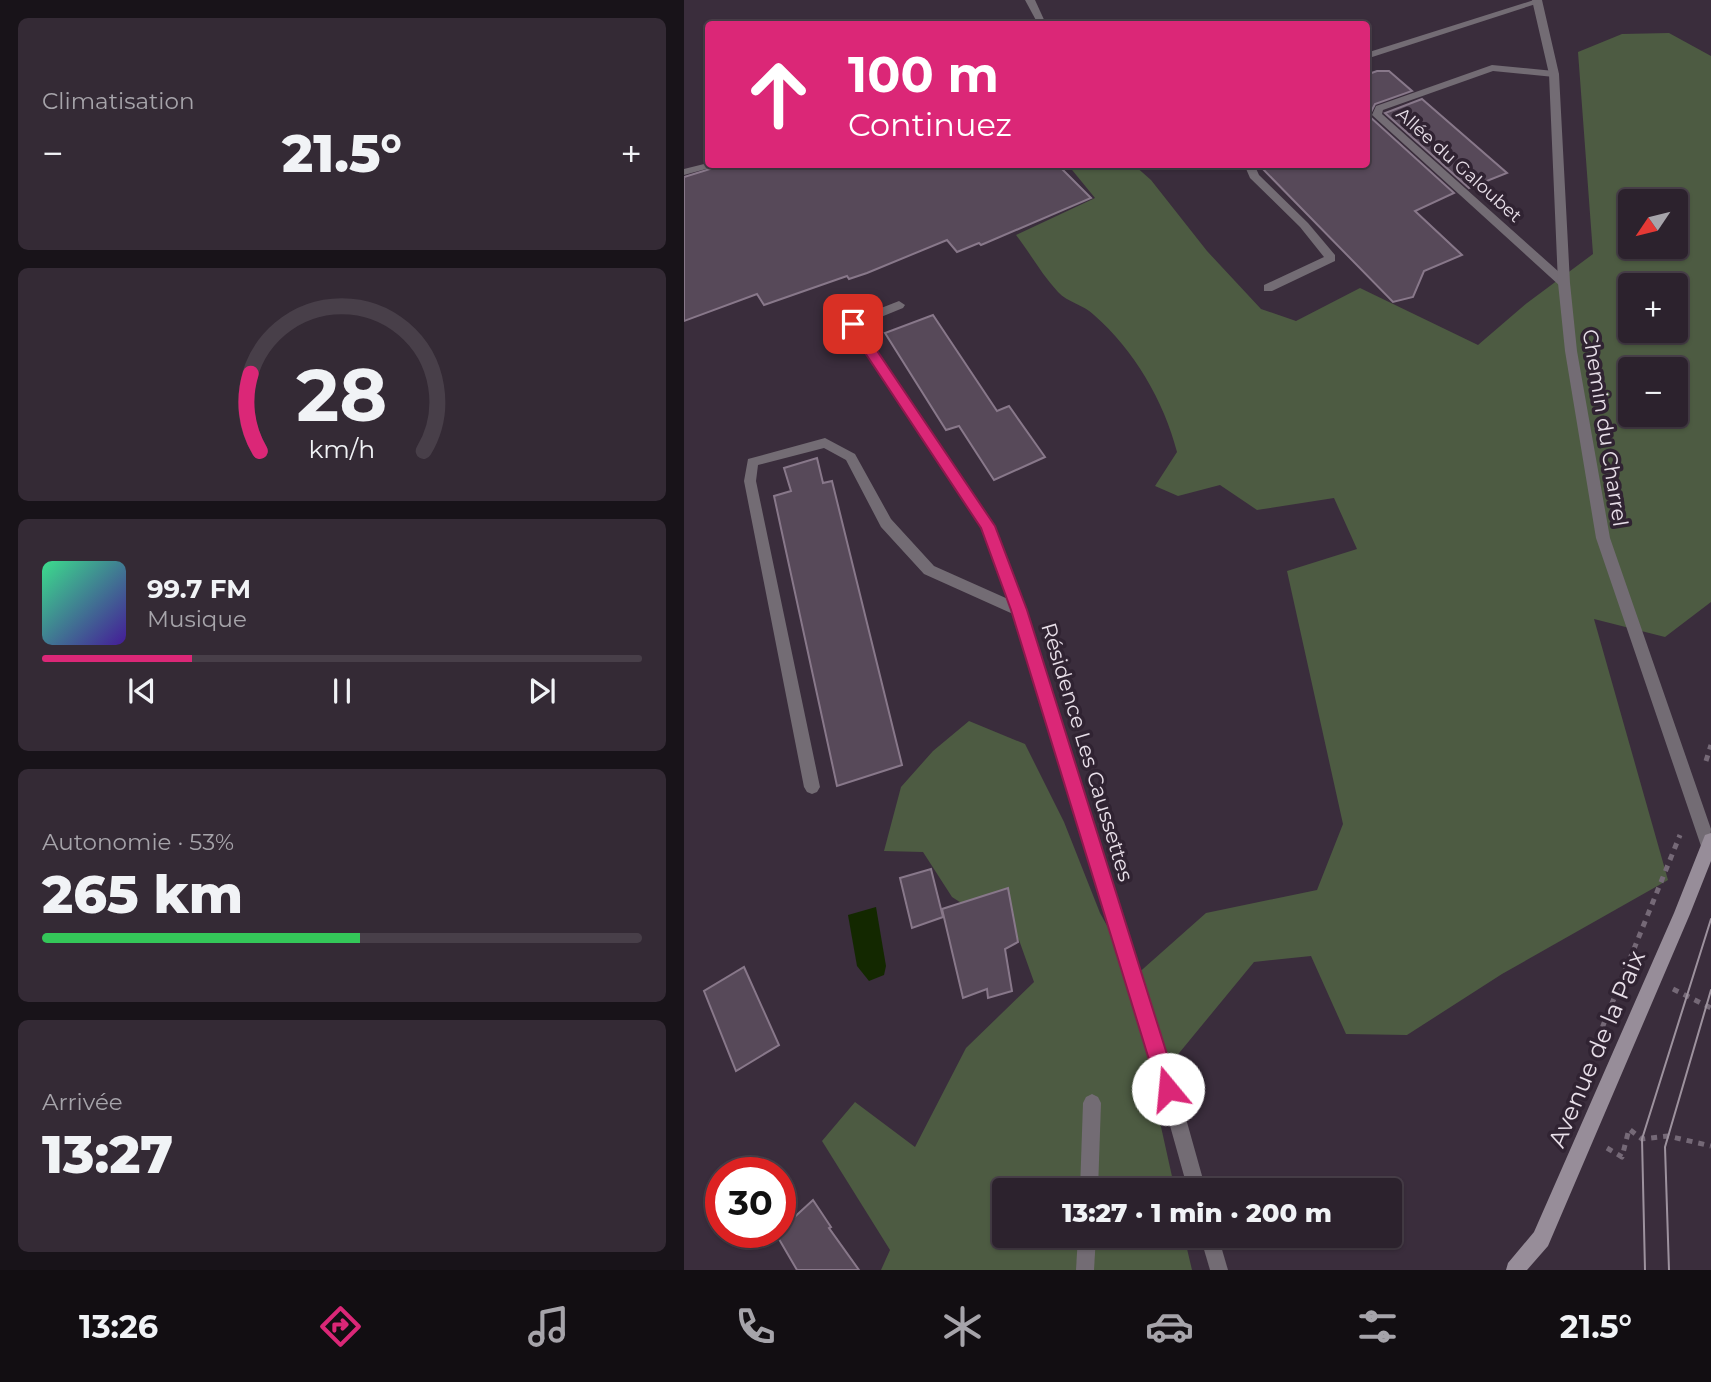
<!DOCTYPE html>
<html lang="fr">
<head>
<meta charset="utf-8">
<style>
	body { margin:0; font-family:Montserrat,sans-serif; background:#342a35; color:#f1f3f6; height:100vh; display:flex; flex-direction:column; font-size:26px; white-space:nowrap }
	* { box-sizing:border-box; margin:0 }
	p { font-size:23px; color:#a6a4aa }
	.icon { flex:none; width:38px; height:38px; fill:none; stroke:currentColor; stroke-width:2; stroke-linecap:round; stroke-linejoin:round }
	.map { position:relative; flex:1; overflow:hidden }
	.details { display:flex; flex-direction:column; gap:18px; padding:18px; background:#181319; width:684px }
	.details>* { flex:none }
	.top-card { position:absolute; left:21px; top:21px; width:665px; height:147px; border-radius:7px; box-shadow:0 2px 5px #0004,0 0 0 2px #483f49; background:#db2777; color:#fff; overflow:hidden }
	.needle { width:46px; rotate:235deg }
	.controls { position:absolute; left:934px; top:189px; display:grid; gap:14px }
	.controls a { display:grid; place-items:center; width:70px; height:70px; border-radius:7px; background:#2c222d; box-shadow:0 2px 5px #0004,0 0 0 2px #483f49; font-size:35px }
	.speed { position:absolute; left:21px; top:1157px; display:flex; gap:14px; font-size:35px; font-weight:700; text-align:center }
	.speed>* { display:grid; place-content:center; width:91px; height:91px; border-radius:50%; background:#2c222d; box-shadow:0 2px 5px #0004,0 0 0 2px #483f49; line-height:1 }
	.speed .limit { border:10px solid #d22; background:#fff; color:#111 }
	.pin { position:absolute; display:grid; place-items:center; width:60px; height:60px; color:#fff; margin:-30px; border-radius:14px; box-shadow:0 4px 10px #0006 }
	.me { position:absolute; width:77px; margin:-38px; rotate:343deg; stroke-linejoin:round; filter:drop-shadow(0 0 5px #0008) }
	.turn { display:flex; align-items:center; gap:24px; height:147px; padding:0 28px; font-size:32px }
	.turn .icon { width:91px; height:91px; stroke-width:2.5 }
	.turn b { display:block; font-size:49px; line-height:60px }
	.big { font-size:52px; font-weight:800; line-height:1.1 }
	.details .tile { flex:1; display:flex; flex-direction:column; justify-content:center; gap:10px; min-width:0; padding:0 24px; border-radius:10px; background:#342a35 }
	.details .dial { align-items:center; gap:0 }
	.dial svg { height:182px; overflow:visible; fill:none; stroke:#483f49; stroke-width:7; stroke-linecap:round; text-anchor:middle }
	.dial text { fill:#f1f3f6; stroke:none }
	.song { display:flex; align-items:center; gap:21px }
	.cover { width:84px; height:84px; border-radius:10px; background:linear-gradient(135deg,hsl(150 70% 55%),hsl(260 70% 35%)) }
	.played { height:7px; border-radius:4px; background:linear-gradient(90deg,#db2777 25%,#483f49 25%) }
	.keys { display:flex; justify-content:space-around; direction:ltr }
	.heat { display:flex; justify-content:space-between; align-items:center; font-size:38px; direction:ltr }
	.charge { height:10px; border-radius:5px; background:linear-gradient(90deg,#34c759 53%,#483f49 0) }
	.trip { position:absolute; left:308px; top:1178px; width:410px; height:70px; border-radius:7px; background:#2c222d; box-shadow:0 2px 5px #0004,0 0 0 2px #483f49; font-weight:800; line-height:70px; text-align:center }
	.tabs { display:flex; height:112px; justify-content:space-around; align-items:center; background:#120e12; color:#a6a4aa }
	.tabs .icon { width:49px; height:49px }
	.tabs .active { color:#db2777 }
	.tabs b { font-size:32px; color:#f1f3f6 }
	main { display:flex; flex:1; min-height:0 }
	.map>svg:first-child { display:block }
</style>
</head>
<body>
<main>
<section class="details">
<div class="tile"><p>Climatisation</p>
<div class="heat"><a>−</a><b class="big">21.5°</b><a>+</a></div>
</div>
<div class="tile dial"><svg viewBox="0 0 100 80">
<path d="M14 69A42 42 0 1 1 86 69"/>
<path d="M14 69A42 42 0 0 1 10 35" stroke="#db2777"/>
<text x="50" y="56" font-size="32" font-weight="700">28</text>
<text x="50" y="72" font-size="11">km/h</text>
</svg></div>
<div class="tile">
<div class="song"><i class="cover"></i><div><b>99.7 FM</b><p>Musique</p></div></div>
<div class="played"></div>
<div class="keys"><svg class="icon" aria-label="previous" viewBox="0 0 24 24"><path d="M18 5L8 12l10 7zM5 5v14"/></svg><svg class="icon" aria-label="pause" viewBox="0 0 24 24"><path d="M8 5v14M16 5v14"/></svg><svg class="icon" aria-label="next" viewBox="0 0 24 24"><path d="M6 5l10 7-10 7zM19 5v14"/></svg></div>
</div>
<div class="tile"><p>Autonomie · 53%</p><b class="big">265 km</b><div class="charge"></div></div>
<div class="tile"><p>Arrivée</p><b class="big">13:27</b></div>
</section>
<div class="map">
<svg width="1027" height="1270" viewBox="0 0 1027 1270">
	<rect width="100%" height="100%" fill="#3a2d3c"/>
	<path fill="#4d5b42" fill-rule="evenodd" d="M 985,33 L 1027,56 L 1027,602 L 981,637 L 910,619 L 984,880 L 818,974 L 723,1035 L 662,1034 L 627,956 L 570,962 L 468,1086 L 491,1190 L 320,1190 L 320,1236 L 500,1236 L 508,1270 L 197,1270 L 206,1250 L 138,1141 L 171,1102 L 231,1147 L 282,1048 L 350,982 L 335,940 L 268,897 L 239,852 L 200,851 L 217,787 L 249,751 L 285,721 L 341,744 L 380,822 L 416,913 L 451,976 L 522,913 L 633,890 L 659,824 L 603,571 L 673,549 L 650,498 L 573,510 L 536,485 L 494,496 L 471,486 L 493,452 C 480,401 450,350 410,315 C 400,305 383,302 374,292 C 358,275 346,253 332,235 L 411,198 L 384,165 L 450,165 L 467,180 L 523,251 L 577,309 L 612,321 L 676,288 L 794,345 L 843,303 L 909,254 L 894,52 L 938,34 ZM 947,201 L 992,201 L 992,247 L 947,247 ZM 947,285 L 992,285 L 992,331 L 947,331 ZM 947,369 L 992,369 L 992,415 L 947,415 Z"/>
	<path fill="#132800" d="M 192,907 L 202,966 L 200,975 L 185,981 L 173,966 L 164,915 Z"/>
	<g fill="#574959" stroke="#88788a" stroke-width="2">
		<path d="M 693,71 L 705,71 L 728,91 L 691,104 L 685,116 L 770,193 L 731,211 L 778,255 L 740,271 L 729,297 L 709,302 L 574,164 L 682,164 L 682,75 Z"/>
		<path d="M 738,99 L 823,173 L 785,188 L 701,113 Z"/>
		<path d="M 42,164 L 373,164 L 407,198 L 297,245 L 295,243 L 273,252 L 263,240 L 183,273 L 165,279 L 163,276 L 80,305 L 73,294 L 0,321 L 0,177 Z"/>
		<path d="M 249,315 L 313,411 L 325,406 L 361,457 L 310,480 L 275,426 L 262,430 L 201,333 Z"/>
		<path d="M 133,458 L 139,483 L 148,481 L 218,765 L 153,786 L 90,496 L 107,491 L 100,468 Z"/>
		<path d="M 247,869 L 259,917 L 228,928 L 216,878 Z"/>
		<path d="M 324,888 L 334,942 L 321,949 L 328,991 L 304,998 L 303,989 L 279,998 L 258,909 Z"/>
		<path d="M 60,967 L 95,1045 L 52,1071 L 20,991 Z"/>
		<path d="M 129,1200 L 147,1227 L 145,1228 L 175,1270 L 113,1270 L 92,1234 Z"/>
	</g>
	<g fill="none" stroke-linecap="round" stroke-linejoin="round">
		<g stroke="#756977" stroke-width="5" stroke-dasharray="6 6" stroke-linecap="butt">
			<path d="M 1022,761 L 1027,745"/>
			<path d="M 989,989 L 1027,1008"/>
			<path d="M 914,1038 L 996,835"/>
			<path d="M 923,1148 L 938,1157 L 945,1129 L 958,1139 L 984,1136 L 1027,1146"/>
		</g>
		<g fill="#736c74" fill-rule="evenodd">
			<path d="M 341,0 L 351,0 L 362,24 L 354,24 Z"/>
			<path d="M 850,0 L 858,2 L 682,59 L 682,53 Z"/>
			<path d="M 808,65 L 870,71 L 875,74 L 870,77 L 809,71 L 699,110 L 698,114 L 884,280 L 884,286 L 876,286 L 688,115 L 692,106 Z"/>
			<path d="M 24,163 L 40,164 L 0,175 L 0,169 Z"/>
			<path d="M 560,164 L 570,164 L 575,175 L 624,223 L 651,255 L 651,261 L 588,291 L 580,291 L 580,285 L 640,257 L 616,227 L 566,178 Z"/>
		</g>
		<g fill="#736c74" fill-rule="evenodd">
			<path d="M 848,0 L 858,0 L 875,74 L 886,283 L 893,351 L 926,538 L 1027,829 L 1025,853 L 1019,851 L 1017,846 L 912,538 L 881,351 L 874,283 L 865,74 Z"/>
			<path d="M 215,301 L 221,305 L 219,308 L 175,326 L 311,526 L 342,610 L 501,1115 L 522,1190 L 504,1190 L 483,1115 L 329,614 L 240,574 L 197,527 L 162,460 L 140,448 L 74,465 L 72,481 L 136,787 L 133,792 L 128,794 L 123,792 L 120,787 L 60,481 L 64,459 L 141,438 L 171,454 L 207,519 L 250,566 L 324,599 L 298,528 L 162,324 L 164,321 Z"/>
			<path d="M 408,1094 L 414,1097 L 417,1103 L 414,1190 L 396,1190 L 399,1103 L 402,1097 Z"/>
			<path d="M 394,1236 L 412,1236 L 410,1270 L 392,1270 Z"/>
			<path d="M 516,1236 L 534,1236 L 544,1270 L 526,1270 Z"/>
		</g>
		<path fill="#978d99" fill-rule="evenodd" d="M 1027,833 L 1027,861 L 1006,914 L 864,1246 L 843,1270 L 822,1270 L 824,1263 L 850,1232 L 990,913 L 1019,840 L 1021,835 Z"/>
		<g stroke="#9d929e" stroke-width="2">
			<path d="M 961,1270 L 958,1139 L 1027,919"/>
			<path d="M 985,1270 L 981,1147 L 1027,990"/>
		</g>
	</g>
	<path fill="#db2777" stroke="#8e194d" stroke-width="2" d="M 169,320 L 173,321 L 311,526 L 343,610 L 494,1089 L 491,1096 L 484,1099 L 477,1096 L 474,1089 L 327,610 L 297,528 L 164,327 L 162,324 Z"/>
	<g text-anchor="middle" stroke-width="7" stroke-linejoin="round" paint-order="stroke">
		<g font-size="18" fill="#e8dfe9" stroke="#302332">
			<text transform="translate(775 165) rotate(42)" y="6">Allée du Galoubet</text>
		</g>
		<g font-size="21" fill="#e8dfe9" stroke="#302332">
			<text transform="translate(921 428) rotate(81)" y="7">Chemin du Charrel</text>
			<text transform="translate(403 752) rotate(73)" y="7">Résidence Les Caussettes</text>
		</g>
		<g font-size="24" fill="#e8dfe9" stroke="#302332">
			<text transform="translate(913 1049) rotate(-67)" y="8">Avenue de la Paix</text>
		</g>
	</g>
</svg>
<div class="controls">
<a><svg class="needle" viewBox="-14 -14 28 28"><path d="M0-13l5 13h-10z" fill="#e53935"/><path d="M0 13l5-13h-10z" fill="#a6a4aa"/></svg></a>
<a>+</a>
<a>−</a>
</div>
<div class="speed"><div class="limit">30</div></div>
<div class="pin" style="left:169px;top:324px;background:#d93025"><svg class="icon" aria-label="arrive" viewBox="0 0 24 24"><path d="M6 21V4h12l-3 4 3 4H6"/></svg></div>
<svg class="me" style="left:484px;top:1089px" viewBox="-20 -20 40 40"><circle r="19" fill="#fff"/><path d="M0-13L10 11 0 6-10 11z" fill="#db2777"/></svg>
<div class="trip">13:27 · 1 min · 200 m</div>
<div class="top-card">
<div class="turn"><svg class="icon" aria-label="ahead" viewBox="0 0 24 24"><path d="M12 20V5M6 11l6-6 6 6"/></svg><div><b>100 m</b>Continuez</div></div>
</div>
</div>
</main>
<nav class="tabs">
<b>13:26</b>
<svg class="icon active" aria-label="directions" viewBox="0 0 24 24"><path d="M12 3l9 9-9 9-9-9zM9 14v-3h6M13 9l2 2-2 2"/></svg>
<svg class="icon" aria-label="music" viewBox="0 0 24 24"><path d="M9 18V5l10-2v13"/><circle cx="6" cy="18" r="3"/><circle cx="16" cy="16" r="3"/></svg>
<svg class="icon" aria-label="phone" viewBox="0 0 24 24"><path d="M5 4h4l2 5-3 2q2 4 5 5l2-3 5 2v4C11 20 4 13 5 4z"/></svg>
<svg class="icon" aria-label="climate" viewBox="0 0 24 24"><path d="M12 3v18M4 7l16 10M4 17L20 7"/></svg>
<svg class="icon" aria-label="car" viewBox="0 0 24 24"><path d="M5 17H2v-5l4-1 3-4h7l3 4 3 1v5h-3M9 17h6M6 11h13"/><circle cx="7" cy="17" r="2"/><circle cx="17" cy="17" r="2"/></svg>
<svg class="icon" aria-label="filters" viewBox="0 0 24 24"><path d="M4 7h16M4 17h16"/><circle cx="9" cy="7" r="2"/><circle cx="15" cy="17" r="2"/></svg>
<b>21.5°</b>
</nav>
</body>
</html>
